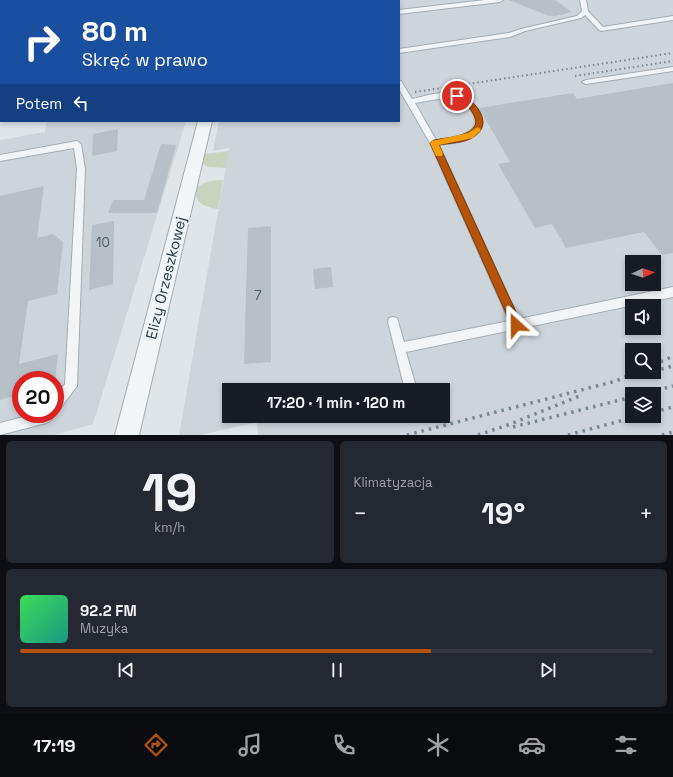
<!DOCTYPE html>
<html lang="pl">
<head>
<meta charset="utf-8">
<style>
	body { margin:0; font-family:"Space Grotesk",sans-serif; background:#242831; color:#f1f3f6; height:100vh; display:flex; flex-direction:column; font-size:15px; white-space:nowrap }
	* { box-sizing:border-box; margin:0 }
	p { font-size:13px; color:#9ea1a6 }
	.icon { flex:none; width:22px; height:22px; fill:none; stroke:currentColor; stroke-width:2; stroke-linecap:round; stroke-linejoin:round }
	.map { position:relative; height:435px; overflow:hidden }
	.sheet { display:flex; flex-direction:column; gap:6px; padding:6px; background:#0d0f14; flex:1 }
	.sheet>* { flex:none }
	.banner { position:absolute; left:0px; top:0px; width:400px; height:122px; box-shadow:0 2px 6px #0003; background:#1a4fa0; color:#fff; overflow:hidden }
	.needle { width:26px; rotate:87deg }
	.buttons { position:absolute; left:625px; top:255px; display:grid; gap:8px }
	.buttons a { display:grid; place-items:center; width:36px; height:36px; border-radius:0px; background:#171b24; box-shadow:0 2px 6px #0003; font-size:20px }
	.speed { position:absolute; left:12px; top:371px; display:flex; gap:8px; font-size:20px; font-weight:700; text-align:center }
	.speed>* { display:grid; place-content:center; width:52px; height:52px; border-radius:50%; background:#171b24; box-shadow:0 2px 6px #0003; line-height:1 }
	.speed .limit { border:6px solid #d22; background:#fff; color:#111 }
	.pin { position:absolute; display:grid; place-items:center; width:34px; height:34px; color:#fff; margin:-17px; border:2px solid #fff; border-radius:50%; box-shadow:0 1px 4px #0007 }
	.me { position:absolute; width:44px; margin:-22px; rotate:336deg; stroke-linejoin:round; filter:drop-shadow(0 0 3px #0008) }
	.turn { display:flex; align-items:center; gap:14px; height:84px; padding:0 16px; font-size:18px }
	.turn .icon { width:52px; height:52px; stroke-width:2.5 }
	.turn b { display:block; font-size:28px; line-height:34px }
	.then { display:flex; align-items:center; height:38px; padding:0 16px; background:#0003; gap:8px; font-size:15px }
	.big { font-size:30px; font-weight:700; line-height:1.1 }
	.sheet .tile { flex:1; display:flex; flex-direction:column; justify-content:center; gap:6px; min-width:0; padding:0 14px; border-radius:6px; background:#242831 }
	.sheet .dial { align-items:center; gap:0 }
	.dial b { font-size:52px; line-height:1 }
	.song { display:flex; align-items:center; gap:12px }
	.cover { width:48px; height:48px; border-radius:6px; background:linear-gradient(135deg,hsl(130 70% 55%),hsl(170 70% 35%)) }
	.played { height:4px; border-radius:2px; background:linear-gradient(90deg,#b45309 65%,#363941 65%) }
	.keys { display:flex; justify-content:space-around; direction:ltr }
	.heat { display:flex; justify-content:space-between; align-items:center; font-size:22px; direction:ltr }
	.sheet .tiles { flex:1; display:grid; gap:6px; grid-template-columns:1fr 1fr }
	.tile:last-child { grid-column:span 2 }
	.trip { position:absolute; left:222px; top:383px; width:228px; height:40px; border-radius:0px; background:#171b24; box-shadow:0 2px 6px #0003; font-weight:700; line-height:40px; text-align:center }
	.dock { display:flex; height:64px; justify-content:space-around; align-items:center; background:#090b0e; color:#9ea1a6 }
	.dock .icon { width:28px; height:28px }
	.dock .on { color:#b45309 }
	.dock b { font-size:18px; color:#f1f3f6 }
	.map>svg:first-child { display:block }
</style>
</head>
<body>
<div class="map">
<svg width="673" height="435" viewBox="0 0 673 435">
	<rect width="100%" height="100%" fill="#dfe5e9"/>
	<g fill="#cdd5db" fill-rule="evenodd">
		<path d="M 63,0 L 221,0 L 63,1 Z"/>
		<path d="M 248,0 L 673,0 L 673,435 L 258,435 L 257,422 L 200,435 L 179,435 L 229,148 L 213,151 L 219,121 L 399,121 L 399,1 ZM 632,262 L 654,262 L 654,284 L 632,284 ZM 632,306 L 654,306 L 654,328 L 632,328 ZM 632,350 L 654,350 L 654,372 L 632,372 ZM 229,390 L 443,390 L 443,416 L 229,416 ZM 632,394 L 654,394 L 654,416 L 632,416 Z"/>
		<path d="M 47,121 L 186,121 L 93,424 L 54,435 L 0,435 L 0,140 L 45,132 ZM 21,380 L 55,380 L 55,414 L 21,414 Z"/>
	</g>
	<g fill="#c9d3c0">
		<path d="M 229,151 L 226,168 L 207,167 L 202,163 L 204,154 Z"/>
		<path d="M 223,180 L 218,209 C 205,207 196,204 195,190 C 202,181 212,180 223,180 Z"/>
	</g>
	<g fill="#b6c0c6">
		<path d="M 509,0 L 555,0 L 572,12 L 556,16 L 549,16 Z"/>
		<path d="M 673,83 L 673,253 L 662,255 L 644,232 L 566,248 L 552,224 L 535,228 L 498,164 L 510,162 L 479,108 L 573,93 L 577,99 Z"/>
		<path d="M 118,129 L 117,151 L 92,156 L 93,134 Z"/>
		<path d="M 161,144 L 176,145 L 157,213 L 108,213 L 113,200 L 144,200 Z"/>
		<path d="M 44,186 L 37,238 L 53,234 L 63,242 L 57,294 L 28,301 L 19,364 L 58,354 L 55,380 L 21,380 L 21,394 L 0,400 L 0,196 Z"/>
		<path d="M 114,221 L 113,284 L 89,290 L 92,225 Z"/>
		<path d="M 271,226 L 271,362 L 244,364 L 248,228 Z"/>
		<path d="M 331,267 L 333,287 L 315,289 L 313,269 Z"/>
	</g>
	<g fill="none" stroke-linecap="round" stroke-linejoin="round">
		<g stroke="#a4adb3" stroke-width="2">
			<g id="lane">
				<rect x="352" y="0" width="6" height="1"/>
				<path d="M 485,0 L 503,0 L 500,2 L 399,14 L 399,10 Z"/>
				<path d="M 580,0 L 586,0 L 588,11 L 603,27 L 673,16 L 673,20 L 601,31 L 599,30 L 585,15 L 581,18 L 525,31 L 510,37 L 399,53 L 399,49 L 509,33 L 521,29 L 577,16 L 582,11 Z"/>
				<path d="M 673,67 L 673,71 L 586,84 L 582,82 L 586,80 Z"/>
				<path d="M 399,81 L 401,81 L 412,99 C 426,96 441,91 455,93 C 471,96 493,119 477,134 C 467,143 452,143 439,145 L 519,319 L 673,287 L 673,297 L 406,352 L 417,390 L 405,390 L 388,322 L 389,318 L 393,317 L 397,318 L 404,342 L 509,321 L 430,143 L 399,89 ZM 444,98 C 449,98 455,98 460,100 C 469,104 481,120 471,130 C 462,138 448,138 436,140 L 415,103 Z"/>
				<path d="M 77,141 L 81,144 L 85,169 L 77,386 L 59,410 L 55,412 L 55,397 L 65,384 L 77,169 L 74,148 L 0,161 L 0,155 Z"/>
				<path d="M 35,414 L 55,414 L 50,421 L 46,423 L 0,435 L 0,423 Z"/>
			</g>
		</g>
		<g stroke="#a4adb3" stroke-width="2">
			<path id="street" d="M 198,121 L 212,121 L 139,435 L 115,435 Z"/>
		</g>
		<use href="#lane" fill="#f2f5f7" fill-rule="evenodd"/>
		<use href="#street" fill="#f2f5f7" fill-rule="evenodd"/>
		<g stroke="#788893" stroke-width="2" stroke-dasharray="1.5 3" stroke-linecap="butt">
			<path d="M 575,76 L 673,61"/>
			<path d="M 415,92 L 673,53"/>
		</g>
		<g stroke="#788893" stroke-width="3.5" stroke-dasharray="2.5 5" stroke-linecap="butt">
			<path d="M 654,365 L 673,356"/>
			<path d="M 654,371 L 673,366"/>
			<path d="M 631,377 L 651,372"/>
			<path d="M 643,394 L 673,386"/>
			<path d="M 654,412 L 673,407"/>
			<path d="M 513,427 L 632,397"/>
			<path d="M 407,435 L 616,381 L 637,372"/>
			<path d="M 478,435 L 508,425 L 582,395"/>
			<path d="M 568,435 L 639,416"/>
			<path d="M 662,435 L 673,432"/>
		</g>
	</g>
	<path fill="#b45309" stroke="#753606" d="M 457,93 C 474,98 496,124 473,137 C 465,143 449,143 439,145 L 522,325 L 520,329 L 516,330 L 513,329 L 430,143 L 434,140 C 451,137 490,135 470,109 C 466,102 459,101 454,96 Z"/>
	<path fill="#f59e0b" d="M 478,127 L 481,130 L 473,138 L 439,145 L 443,154 L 442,156 L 436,156 L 430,143 L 432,141 L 468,133 Z"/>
	<g text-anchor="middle" stroke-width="3" stroke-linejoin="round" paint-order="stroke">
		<g font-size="13" fill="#4b5862">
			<text x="103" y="247">10</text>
			<text x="258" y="300">7</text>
		</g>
		<g font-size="15" fill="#273641" stroke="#eff4f7">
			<text transform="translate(166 278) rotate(-76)" y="5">Elizy Orzeszkowej</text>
		</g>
	</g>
</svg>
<div class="buttons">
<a><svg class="needle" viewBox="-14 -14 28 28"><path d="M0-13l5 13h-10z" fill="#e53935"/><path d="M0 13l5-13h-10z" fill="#9ea1a6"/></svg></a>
<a><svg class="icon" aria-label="sound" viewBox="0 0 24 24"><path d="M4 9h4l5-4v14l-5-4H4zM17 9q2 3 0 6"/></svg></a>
<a><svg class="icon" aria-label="search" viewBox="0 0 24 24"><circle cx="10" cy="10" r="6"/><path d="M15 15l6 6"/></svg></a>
<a><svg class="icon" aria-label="layers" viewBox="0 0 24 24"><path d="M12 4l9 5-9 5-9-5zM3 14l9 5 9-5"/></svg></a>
</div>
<div class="speed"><div class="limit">20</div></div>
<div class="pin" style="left:457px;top:96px;background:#d93025"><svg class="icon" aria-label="arrive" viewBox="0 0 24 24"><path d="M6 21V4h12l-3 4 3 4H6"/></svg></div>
<svg class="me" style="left:516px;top:325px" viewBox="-20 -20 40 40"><path d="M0-17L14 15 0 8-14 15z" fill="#b45309" stroke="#fff" stroke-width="4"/></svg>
<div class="trip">17:20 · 1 min · 120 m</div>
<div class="banner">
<div class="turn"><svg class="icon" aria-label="right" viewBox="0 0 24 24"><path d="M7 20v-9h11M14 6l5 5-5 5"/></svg><div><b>80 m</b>Skręć w prawo</div></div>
<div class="then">Potem<svg class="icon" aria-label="left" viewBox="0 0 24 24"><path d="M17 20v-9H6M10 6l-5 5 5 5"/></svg></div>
</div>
</div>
<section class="sheet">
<div class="tiles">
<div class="tile dial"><b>19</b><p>km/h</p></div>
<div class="tile"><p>Klimatyzacja</p>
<div class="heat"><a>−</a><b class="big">19°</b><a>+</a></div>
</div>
<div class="tile">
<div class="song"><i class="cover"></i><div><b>92.2 FM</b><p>Muzyka</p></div></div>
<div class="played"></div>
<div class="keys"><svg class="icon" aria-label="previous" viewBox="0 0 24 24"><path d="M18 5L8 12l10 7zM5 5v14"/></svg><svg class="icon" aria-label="pause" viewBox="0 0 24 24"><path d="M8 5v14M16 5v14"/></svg><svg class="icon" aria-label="next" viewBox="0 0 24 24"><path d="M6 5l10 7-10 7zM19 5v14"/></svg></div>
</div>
</div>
</section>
<nav class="dock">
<b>17:19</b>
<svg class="icon on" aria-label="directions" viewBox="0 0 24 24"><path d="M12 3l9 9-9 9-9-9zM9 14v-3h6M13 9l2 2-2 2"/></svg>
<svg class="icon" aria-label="music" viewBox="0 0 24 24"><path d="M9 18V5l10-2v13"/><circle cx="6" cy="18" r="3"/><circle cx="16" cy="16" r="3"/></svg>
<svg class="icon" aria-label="phone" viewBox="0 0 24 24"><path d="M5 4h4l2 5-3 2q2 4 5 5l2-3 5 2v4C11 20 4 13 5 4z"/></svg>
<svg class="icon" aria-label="climate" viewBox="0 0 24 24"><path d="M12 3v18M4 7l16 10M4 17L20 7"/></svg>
<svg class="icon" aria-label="car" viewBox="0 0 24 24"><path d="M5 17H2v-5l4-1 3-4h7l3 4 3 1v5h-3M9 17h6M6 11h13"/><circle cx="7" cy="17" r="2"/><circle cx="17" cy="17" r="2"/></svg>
<svg class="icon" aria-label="filters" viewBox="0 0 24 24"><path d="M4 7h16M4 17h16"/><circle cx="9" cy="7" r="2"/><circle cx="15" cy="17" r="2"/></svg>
</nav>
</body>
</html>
